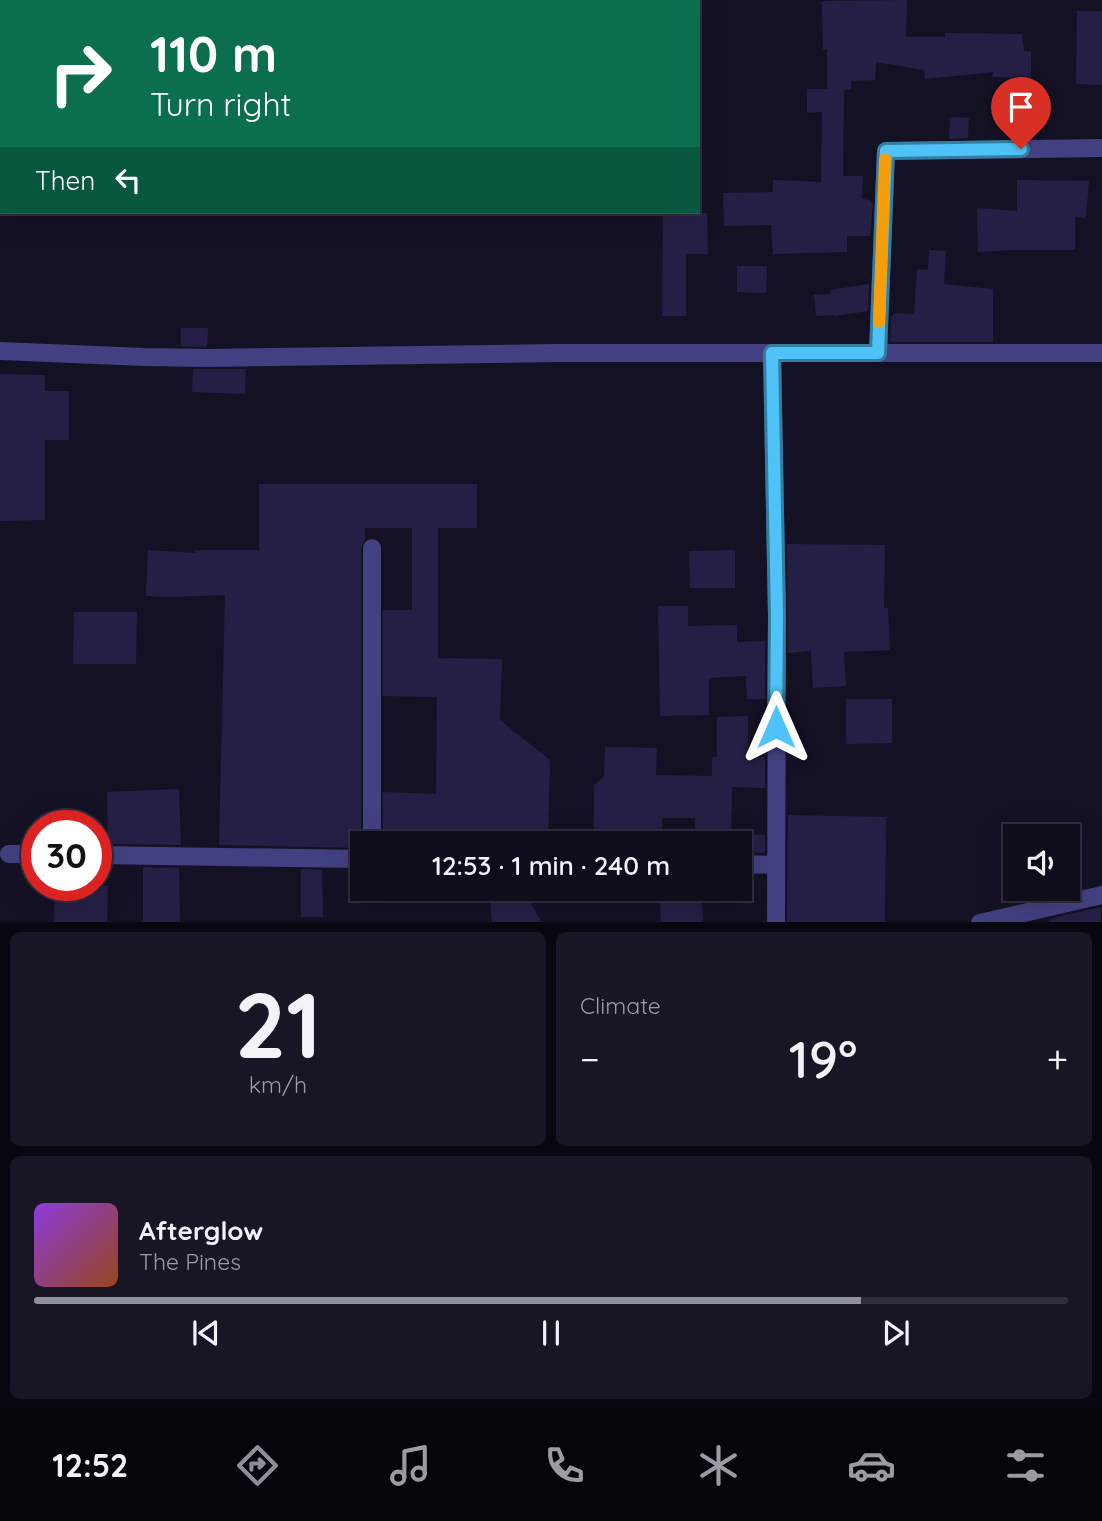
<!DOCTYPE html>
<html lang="en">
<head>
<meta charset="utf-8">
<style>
	body { margin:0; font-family:Quicksand,sans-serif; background:#181625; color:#f1f3f6; height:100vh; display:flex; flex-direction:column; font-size:26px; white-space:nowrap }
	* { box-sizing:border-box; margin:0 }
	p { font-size:23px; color:#9b9ca3 }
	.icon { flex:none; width:38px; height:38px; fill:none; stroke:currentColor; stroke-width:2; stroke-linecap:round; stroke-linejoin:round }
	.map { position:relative; height:922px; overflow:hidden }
	.sheet { display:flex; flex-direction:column; gap:10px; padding:10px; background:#08070f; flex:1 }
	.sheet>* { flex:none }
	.guide { position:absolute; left:0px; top:0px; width:700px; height:214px; box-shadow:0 7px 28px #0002,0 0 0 2px #2f2d3b; background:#0b6e4f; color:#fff; overflow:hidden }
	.fabs { position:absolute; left:1003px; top:824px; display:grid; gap:14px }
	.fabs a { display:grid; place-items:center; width:77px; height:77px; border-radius:0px; background:#0f0d1c; box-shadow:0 7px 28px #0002,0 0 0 2px #2f2d3b; font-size:35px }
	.speed { position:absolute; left:21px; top:810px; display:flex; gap:14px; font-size:35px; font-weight:700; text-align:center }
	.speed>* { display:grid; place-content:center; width:91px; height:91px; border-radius:50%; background:#0f0d1c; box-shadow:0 7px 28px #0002,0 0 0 2px #2f2d3b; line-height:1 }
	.speed .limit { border:10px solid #d22; background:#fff; color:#111 }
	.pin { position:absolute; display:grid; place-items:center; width:60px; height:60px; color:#fff; margin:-72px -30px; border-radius:50% 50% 50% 0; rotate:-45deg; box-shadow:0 0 7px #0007 }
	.pin .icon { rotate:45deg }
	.me { position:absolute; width:77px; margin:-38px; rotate:0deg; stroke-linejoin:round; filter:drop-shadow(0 0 5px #0008) }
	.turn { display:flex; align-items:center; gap:24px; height:147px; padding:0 35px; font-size:32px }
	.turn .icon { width:91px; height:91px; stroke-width:2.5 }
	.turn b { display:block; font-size:49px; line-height:60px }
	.then { display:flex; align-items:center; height:66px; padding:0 35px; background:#0003; gap:14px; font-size:26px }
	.big { font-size:52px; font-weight:600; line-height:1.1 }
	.sheet .tile { flex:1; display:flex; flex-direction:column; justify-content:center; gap:10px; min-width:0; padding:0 24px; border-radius:10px; background:#181625 }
	.sheet .dial { align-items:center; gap:0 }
	.dial b { font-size:91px; line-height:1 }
	.song { display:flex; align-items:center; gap:21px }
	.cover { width:84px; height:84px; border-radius:10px; background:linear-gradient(135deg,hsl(270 70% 55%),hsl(20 70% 35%)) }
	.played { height:7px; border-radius:4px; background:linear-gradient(90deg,#8c9099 80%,#2f2d3b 80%) }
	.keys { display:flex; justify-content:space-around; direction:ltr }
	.heat { display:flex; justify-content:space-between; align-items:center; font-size:38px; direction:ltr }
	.sheet .tiles { flex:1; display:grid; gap:10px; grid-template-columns:1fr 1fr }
	.tile:last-child { grid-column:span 2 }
	.trip { position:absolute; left:350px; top:831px; width:402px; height:70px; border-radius:0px; background:#0f0d1c; box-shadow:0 7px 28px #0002,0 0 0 2px #2f2d3b; font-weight:600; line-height:70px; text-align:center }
	.menu { display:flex; height:112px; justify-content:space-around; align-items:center; background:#06050b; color:#9b9ca3 }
	.menu .icon { width:49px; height:49px }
	.menu .selected { color:#8c9099 }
	.menu b { font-size:32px; color:#f1f3f6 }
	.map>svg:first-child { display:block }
</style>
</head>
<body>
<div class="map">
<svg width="1102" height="923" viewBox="0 0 1102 923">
	<rect width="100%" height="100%" fill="#141125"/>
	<g fill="#261f45">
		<path d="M 907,0 L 906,37 L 945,37 L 945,33 L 1022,34 L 1024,51 L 1031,52 L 1031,78 L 992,77 L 993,72 L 925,79 L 924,70 L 876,62 L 875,80 L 851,81 L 851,90 L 844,90 L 843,176 L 863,176 L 862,199 L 870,200 L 870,203 L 873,203 L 870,236 L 847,236 L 847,252 L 773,254 L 771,225 L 724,226 L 723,193 L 773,192 L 773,180 L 821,182 L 822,112 L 807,113 L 807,89 L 827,89 L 827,49 L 823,50 L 822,1 Z"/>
		<path d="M 1077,11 L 1102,11 L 1102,85 L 1076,84 Z"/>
		<path d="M 950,117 L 969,118 L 968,138 L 949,139 Z"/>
		<path d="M 1017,180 L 1089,181 L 1086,218 L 1075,217 L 1075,250 L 1010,250 L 978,252 L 977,208 L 1017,211 Z"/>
		<path d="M 663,213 L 707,213 L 708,254 L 686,254 L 686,316 L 662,316 Z"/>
		<path d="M 929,250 L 946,251 L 944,284 L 993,289 L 993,342 L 890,342 L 891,317 L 895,313 L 914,314 L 917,269 L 928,270 Z"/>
		<path d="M 737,266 L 767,266 L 766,293 L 737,292 Z"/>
		<path d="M 869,284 L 868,311 L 834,316 L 834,315 L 816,316 L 814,295 L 831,294 L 830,290 Z"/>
		<path d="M 181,328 L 208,328 L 207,347 L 181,346 Z"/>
		<path d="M 193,369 L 246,369 L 245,394 L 192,392 Z"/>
		<path d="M 0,374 L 45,375 L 45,391 L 69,391 L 69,440 L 45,440 L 45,520 L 0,521 Z"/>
		<path d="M 259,484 L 477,484 L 477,528 L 438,528 L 438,658 L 502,659 L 500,720 L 550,760 L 548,844 L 383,844 L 383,792 L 436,794 L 437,697 L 383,696 L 383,610 L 412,610 L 412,528 L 365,528 L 365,539 L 361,548 L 361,848 L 219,845 L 225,595 L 169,597 L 146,596 L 148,550 L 195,553 L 195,550 L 259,550 Z"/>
		<path d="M 787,544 L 885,545 L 884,608 L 888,608 L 890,650 L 844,652 L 846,686 L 813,688 L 811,651 L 788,653 Z"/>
		<path d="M 735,550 L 735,588 L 690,588 L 689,551 Z"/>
		<path d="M 658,606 L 688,606 L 688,626 L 737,625 L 737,642 L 765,641 L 765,699 L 747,699 L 746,676 L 709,678 L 709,715 L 660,716 Z"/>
		<path d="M 74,612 L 137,612 L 136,664 L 73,664 Z"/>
		<path d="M 846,699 L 892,699 L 892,743 L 846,744 Z"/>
		<path d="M 748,716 L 748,757 L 765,757 L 765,788 L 732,787 L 731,844 L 695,844 L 695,818 L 662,818 L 662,838 L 594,839 L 594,785 L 604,777 L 605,747 L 657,748 L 656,775 L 712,776 L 712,757 L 717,757 L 717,717 Z"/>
		<path d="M 179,789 L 181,845 L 108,844 L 107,792 Z"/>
		<path d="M 788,815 L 886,817 L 885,922 L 787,922 Z"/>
		<path d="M 740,834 L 765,835 L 765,853 L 740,853 Z"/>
		<path d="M 143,867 L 179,868 L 180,922 L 143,922 Z"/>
		<path d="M 301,869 L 322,870 L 323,917 L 301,917 Z"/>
		<path d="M 55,886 L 108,886 L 107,922 L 54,922 Z"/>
		<path d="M 659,889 L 701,889 L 703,922 L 661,922 Z"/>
		<path d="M 524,890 L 541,922 L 492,922 L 489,893 Z"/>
		<path d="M 1101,907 L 1101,922 L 1049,922 L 1049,920 L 1061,916 Z"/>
	</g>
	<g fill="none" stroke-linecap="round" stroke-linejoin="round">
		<g stroke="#424080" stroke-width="18">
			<path d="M 0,77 L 1,0"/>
			<path d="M 0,351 L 144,357 L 207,358 L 556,353 L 1102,353"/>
			<path d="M 772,353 L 777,616 L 776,923"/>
			<path d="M 878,353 L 886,151 L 1102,148"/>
			<path d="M 372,844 L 372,548"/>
			<path d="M 9,854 L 37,854"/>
			<path d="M 96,855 L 362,859"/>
			<path d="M 740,864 L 776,865"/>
			<path d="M 980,923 L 1102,895"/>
		</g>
	</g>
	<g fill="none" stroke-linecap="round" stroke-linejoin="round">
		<g stroke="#337fa1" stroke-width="18">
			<path id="route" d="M 776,727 L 777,616 L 772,353 L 878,353 L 886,151 L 1021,149"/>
		</g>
		<use href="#route" stroke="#4fc3f7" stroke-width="12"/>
		<path stroke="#f59e0b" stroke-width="12" d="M 879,322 L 885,159"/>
	</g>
</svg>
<div class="fabs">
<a><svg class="icon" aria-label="sound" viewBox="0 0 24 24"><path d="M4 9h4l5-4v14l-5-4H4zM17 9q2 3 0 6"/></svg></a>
</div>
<div class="speed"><div class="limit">30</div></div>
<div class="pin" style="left:1021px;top:149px;background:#d93025"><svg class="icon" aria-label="arrive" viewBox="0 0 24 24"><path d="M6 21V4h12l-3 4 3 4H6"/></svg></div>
<svg class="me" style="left:776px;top:727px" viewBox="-20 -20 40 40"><path d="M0-17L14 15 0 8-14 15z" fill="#4fc3f7" stroke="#fff" stroke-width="4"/></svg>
<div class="trip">12:53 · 1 min · 240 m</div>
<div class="guide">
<div class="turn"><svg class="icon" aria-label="right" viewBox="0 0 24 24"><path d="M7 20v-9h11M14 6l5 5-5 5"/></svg><div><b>110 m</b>Turn right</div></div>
<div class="then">Then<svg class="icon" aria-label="left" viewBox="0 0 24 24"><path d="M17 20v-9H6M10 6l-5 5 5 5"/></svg></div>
</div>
</div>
<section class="sheet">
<div class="tiles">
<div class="tile dial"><b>21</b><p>km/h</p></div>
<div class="tile"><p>Climate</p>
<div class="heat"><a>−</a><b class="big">19°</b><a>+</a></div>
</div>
<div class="tile">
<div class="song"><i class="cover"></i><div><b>Afterglow</b><p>The Pines</p></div></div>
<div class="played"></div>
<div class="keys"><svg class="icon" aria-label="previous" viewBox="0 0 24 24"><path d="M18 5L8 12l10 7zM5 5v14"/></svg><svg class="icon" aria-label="pause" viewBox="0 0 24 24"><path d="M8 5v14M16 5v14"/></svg><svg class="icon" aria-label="next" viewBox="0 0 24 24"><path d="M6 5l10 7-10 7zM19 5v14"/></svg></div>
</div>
</div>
</section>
<nav class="menu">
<b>12:52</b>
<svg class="icon selected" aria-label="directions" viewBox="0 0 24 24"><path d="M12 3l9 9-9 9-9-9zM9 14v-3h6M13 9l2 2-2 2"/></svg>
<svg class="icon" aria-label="music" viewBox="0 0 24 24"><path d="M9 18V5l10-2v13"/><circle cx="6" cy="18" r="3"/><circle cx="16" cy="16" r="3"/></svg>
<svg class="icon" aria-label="phone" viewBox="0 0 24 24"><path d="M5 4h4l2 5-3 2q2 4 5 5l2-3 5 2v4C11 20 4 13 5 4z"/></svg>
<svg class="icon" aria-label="climate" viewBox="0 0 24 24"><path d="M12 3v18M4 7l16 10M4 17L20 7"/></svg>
<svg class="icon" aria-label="car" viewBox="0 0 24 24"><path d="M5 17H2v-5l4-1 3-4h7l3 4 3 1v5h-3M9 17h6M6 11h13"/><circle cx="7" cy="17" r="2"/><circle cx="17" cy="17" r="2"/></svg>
<svg class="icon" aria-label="filters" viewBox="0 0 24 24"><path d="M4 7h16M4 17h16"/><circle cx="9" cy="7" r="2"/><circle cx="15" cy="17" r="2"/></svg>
</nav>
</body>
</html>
